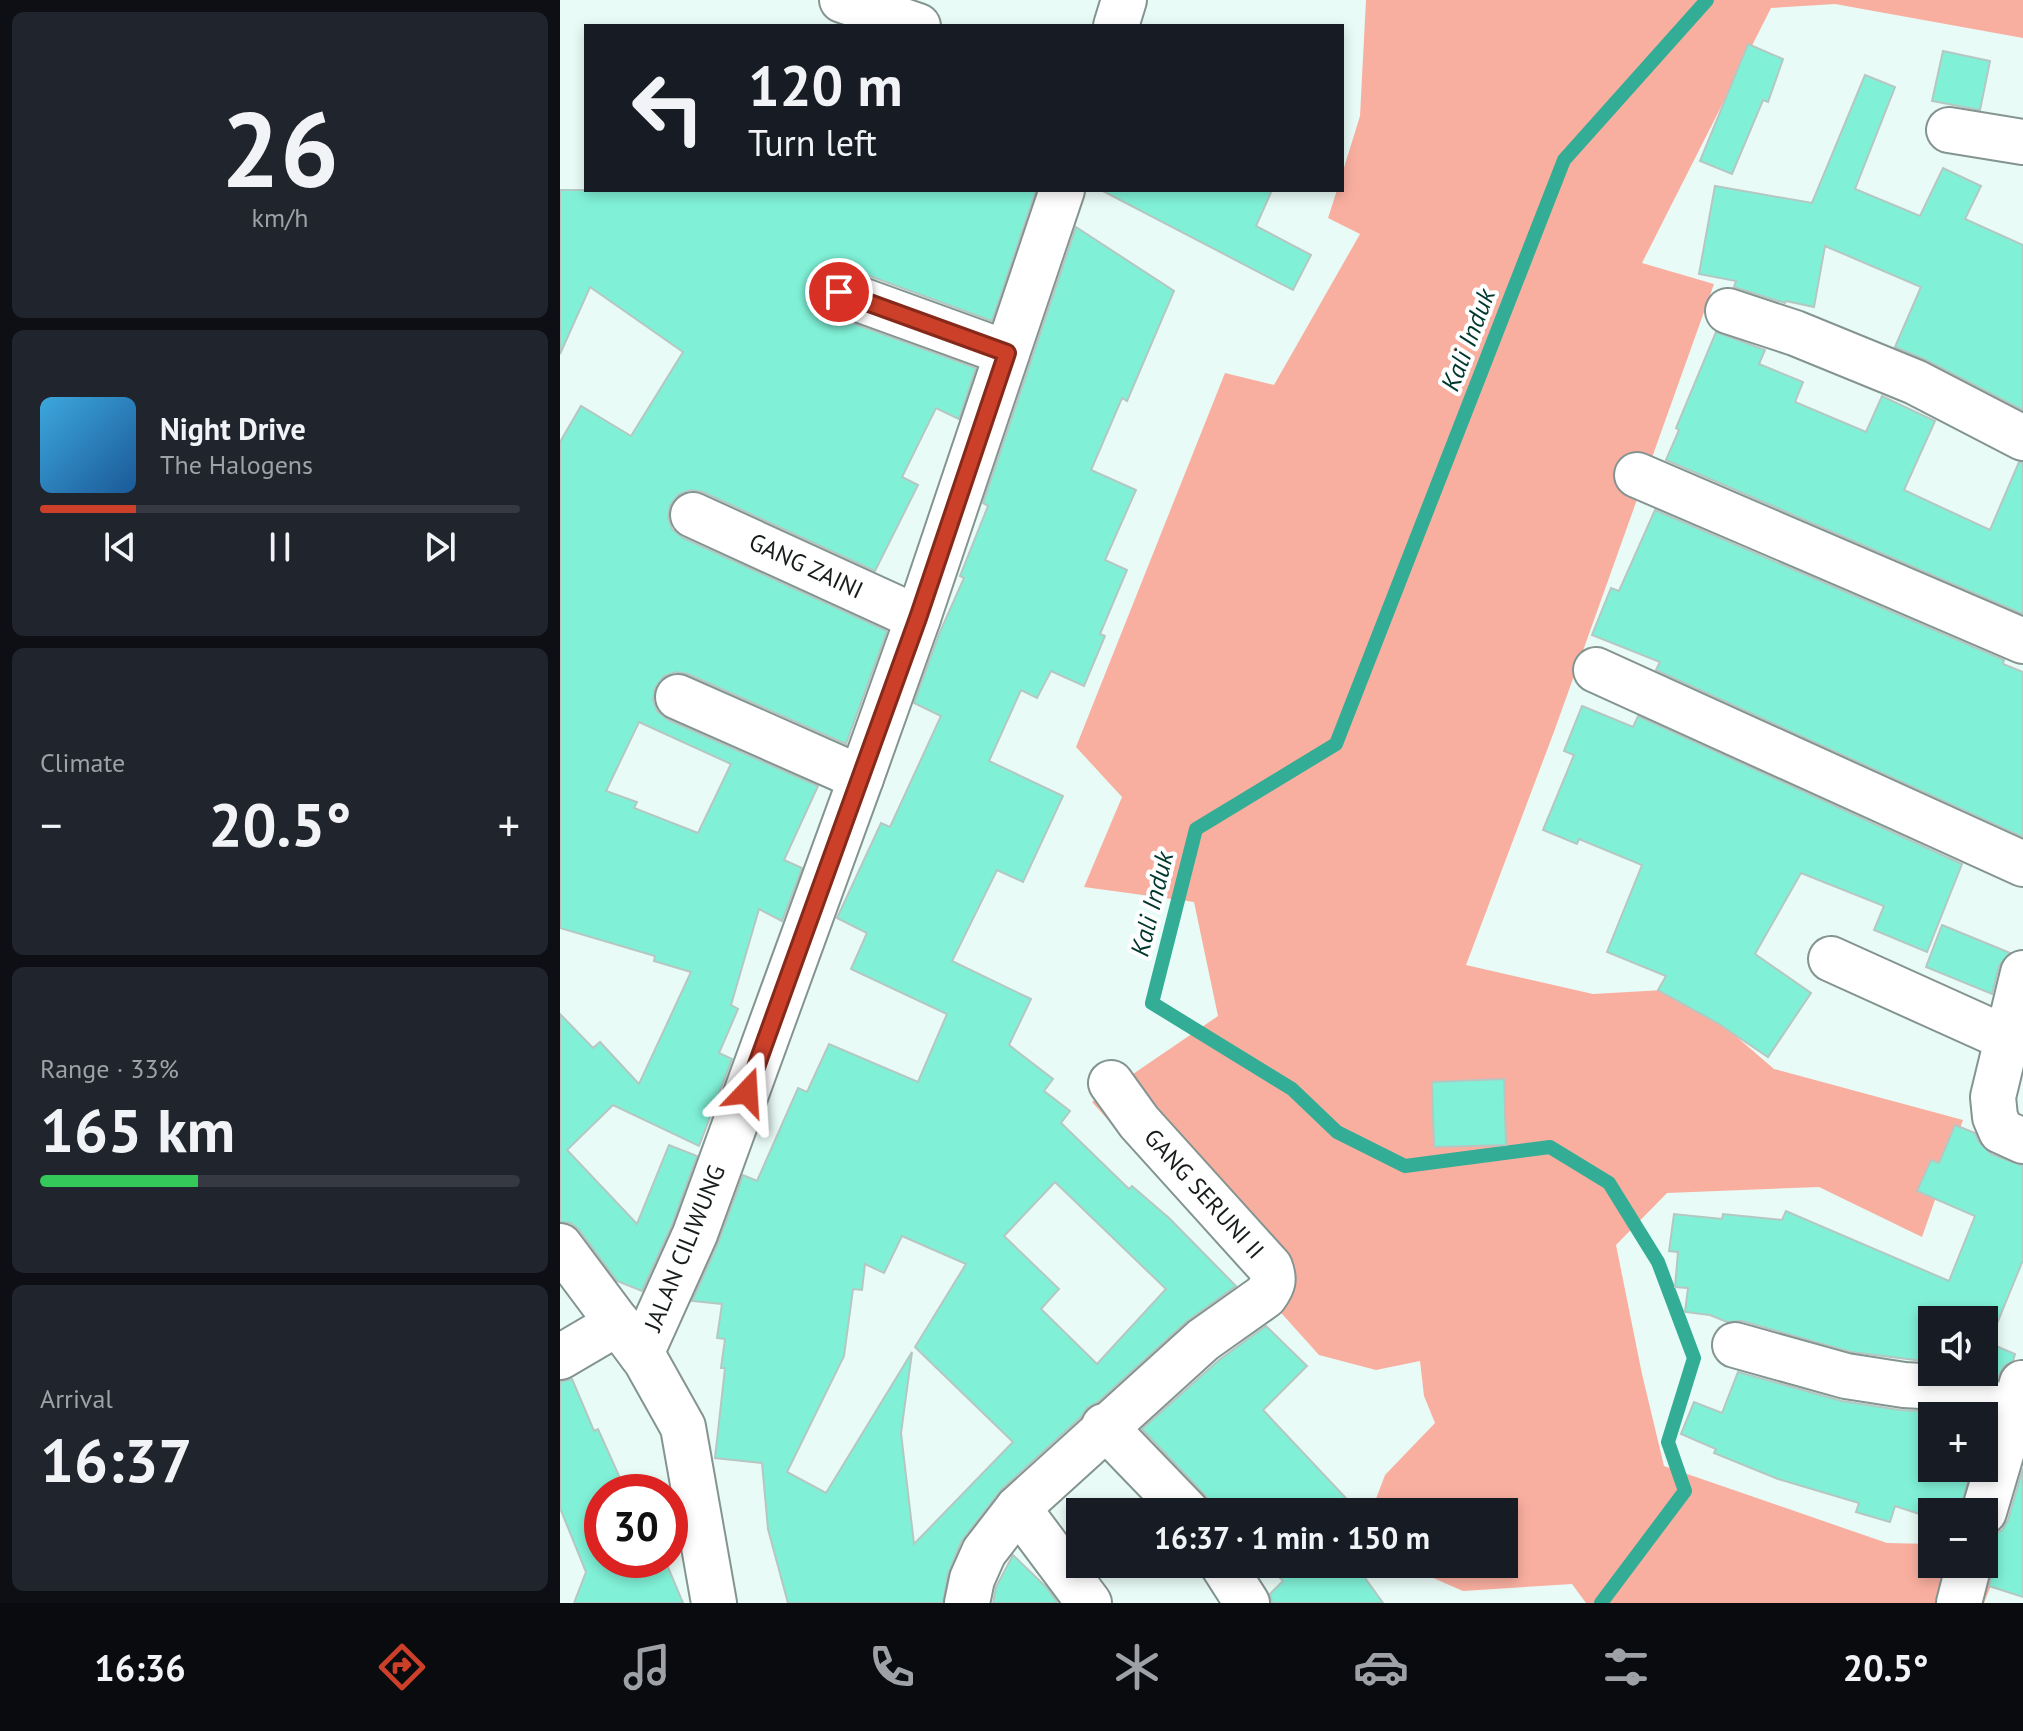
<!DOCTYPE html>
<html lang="en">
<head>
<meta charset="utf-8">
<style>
	body { margin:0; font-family:"PT Sans",sans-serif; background:#20242c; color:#f1f3f6; height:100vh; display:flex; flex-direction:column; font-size:30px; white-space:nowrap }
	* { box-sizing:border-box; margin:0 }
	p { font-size:26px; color:#9ea1a6 }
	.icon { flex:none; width:44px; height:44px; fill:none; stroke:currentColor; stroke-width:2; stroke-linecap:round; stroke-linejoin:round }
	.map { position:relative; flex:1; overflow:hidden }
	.side { display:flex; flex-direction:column; gap:12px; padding:12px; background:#0d0f14; width:560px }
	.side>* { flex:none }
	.top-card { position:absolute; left:24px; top:24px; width:760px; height:168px; border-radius:0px; box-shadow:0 4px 12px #0003; background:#171b24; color:#f1f3f6; overflow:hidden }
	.fabs { position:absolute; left:1358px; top:1306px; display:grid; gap:16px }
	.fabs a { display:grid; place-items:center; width:80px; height:80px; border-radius:0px; background:#171b24; box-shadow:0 4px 12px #0003; font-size:40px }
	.speed { position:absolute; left:24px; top:1474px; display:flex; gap:16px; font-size:40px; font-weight:700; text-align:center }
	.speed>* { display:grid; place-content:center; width:104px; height:104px; border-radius:50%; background:#171b24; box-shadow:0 4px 12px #0003; line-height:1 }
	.speed .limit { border:12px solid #d22; background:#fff; color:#111 }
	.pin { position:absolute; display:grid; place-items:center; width:68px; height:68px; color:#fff; margin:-34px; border:4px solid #fff; border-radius:50%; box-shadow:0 2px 8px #0007 }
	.me { position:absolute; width:88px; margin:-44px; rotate:20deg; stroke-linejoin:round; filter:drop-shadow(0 0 6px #0008) }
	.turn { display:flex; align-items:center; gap:28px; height:168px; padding:0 32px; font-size:36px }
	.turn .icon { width:104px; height:104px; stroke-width:2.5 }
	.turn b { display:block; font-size:56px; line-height:68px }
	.big { font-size:60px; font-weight:800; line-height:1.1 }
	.side .tile { flex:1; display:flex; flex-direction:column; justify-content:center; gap:12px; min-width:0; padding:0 28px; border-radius:12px; background:#20242c }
	.side .dial { align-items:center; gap:0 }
	.dial b { font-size:104px; line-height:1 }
	.song { display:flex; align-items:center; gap:24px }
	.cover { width:96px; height:96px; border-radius:12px; background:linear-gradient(135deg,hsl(200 70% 55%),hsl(210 70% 35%)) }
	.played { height:8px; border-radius:4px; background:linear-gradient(90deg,#cc4029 20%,#363941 20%) }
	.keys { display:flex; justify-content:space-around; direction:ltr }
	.heat { display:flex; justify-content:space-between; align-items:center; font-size:44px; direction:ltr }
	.charge { height:12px; border-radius:6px; background:linear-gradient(90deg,#34c759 33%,#363941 0) }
	.trip { position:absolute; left:506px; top:1498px; width:452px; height:80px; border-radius:0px; background:#171b24; box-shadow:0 4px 12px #0003; font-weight:800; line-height:80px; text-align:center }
	.tab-bar { display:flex; height:128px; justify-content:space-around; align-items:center; background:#090b0e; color:#9ea1a6 }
	.tab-bar .icon { width:56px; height:56px }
	.tab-bar .on { color:#cc4029 }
	.tab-bar b { font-size:36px; color:#f1f3f6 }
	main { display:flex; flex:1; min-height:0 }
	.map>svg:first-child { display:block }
</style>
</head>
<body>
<main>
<section class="side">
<div class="tile dial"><b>26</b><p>km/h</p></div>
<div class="tile">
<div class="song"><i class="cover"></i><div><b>Night Drive</b><p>The Halogens</p></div></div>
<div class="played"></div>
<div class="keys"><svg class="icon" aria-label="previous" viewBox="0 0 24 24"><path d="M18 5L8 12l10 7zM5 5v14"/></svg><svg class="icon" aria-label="pause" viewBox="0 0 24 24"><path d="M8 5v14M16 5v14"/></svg><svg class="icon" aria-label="next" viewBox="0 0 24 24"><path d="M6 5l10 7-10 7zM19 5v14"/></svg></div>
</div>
<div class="tile"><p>Climate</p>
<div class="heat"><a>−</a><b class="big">20.5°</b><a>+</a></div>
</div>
<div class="tile"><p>Range · 33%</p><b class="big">165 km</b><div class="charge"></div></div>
<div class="tile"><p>Arrival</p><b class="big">16:37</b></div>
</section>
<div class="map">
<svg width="1463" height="1603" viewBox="0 0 1463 1603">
	<rect width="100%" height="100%" fill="#e9fbf6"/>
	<path fill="#f9afa0" d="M 806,0 L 1463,0 L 1463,38 L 1275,4 L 1211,8 L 1082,263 L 1154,284 L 995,729 L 906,965 L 1033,994 L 1121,989 L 1214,1069 L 1403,1120 L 1362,1237 L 1259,1187 L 1107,1193 L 1056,1245 L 1082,1374 L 1104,1466 L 1327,1543 L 1372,1544 L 1372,1564 L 1424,1564 L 1424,1545 L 1447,1545 L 1424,1603 L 1026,1603 L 1012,1584 L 903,1591 L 841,1564 L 944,1564 L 944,1512 L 811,1512 L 825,1475 L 875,1423 L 864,1396 L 860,1361 L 816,1370 L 759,1355 L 532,1102 L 658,1016 L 634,902 L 524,887 L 562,797 L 516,747 L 665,373 L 714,385 L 800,234 L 768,218 L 777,190 L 782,190 L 782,174 L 800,116 Z"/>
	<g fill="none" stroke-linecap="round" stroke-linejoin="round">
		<path stroke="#33ad95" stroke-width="14" d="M 1041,1603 L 1125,1491 L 1108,1442 L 1134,1358 L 1098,1262 L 1049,1183 L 990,1147 L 845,1166 L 777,1132 L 732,1089 L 592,1003 L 636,829 L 776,744 L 1004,160 L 1147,0"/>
	</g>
	<g fill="#80f1d7" stroke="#b5c7c2" stroke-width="2" fill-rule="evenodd">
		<path d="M 1188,44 L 1223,59 L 1208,102 L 1203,100 L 1172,174 L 1140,161 Z"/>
		<path d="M 1383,51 L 1430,61 L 1420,110 L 1372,101 Z"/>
		<path d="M 1305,75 L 1335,87 L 1295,189 L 1360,216 L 1383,168 L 1421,186 L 1405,219 L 1463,245 L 1463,410 L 1366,360 L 1335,347 L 1361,287 L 1265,246 L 1254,307 L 1226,301 L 1225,303 L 1174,287 L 1176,281 L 1139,274 L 1155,186 L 1252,203 Z"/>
		<path d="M 0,190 L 476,190 L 432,321 L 288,268 L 274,268 L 262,273 L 256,283 L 255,297 L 260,309 L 270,315 L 416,368 L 399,419 L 376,408 L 342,477 L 358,485 L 315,571 L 143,492 L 131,490 L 119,494 L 110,505 L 108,518 L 112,529 L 123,538 L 327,631 L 286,744 L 128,674 L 116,672 L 104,676 L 95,688 L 93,700 L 97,711 L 108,720 L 258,786 L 224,860 L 242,868 L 222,921 L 199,909 L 171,1005 L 178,1009 L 159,1053 L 172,1059 L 139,1146 L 53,1105 L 7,1150 L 77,1224 L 109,1145 L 137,1156 L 112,1225 L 82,1291 L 57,1281 L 19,1230 L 11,1223 L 0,1222 L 0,1014 L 33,1048 L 40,1042 L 79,1084 L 131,972 L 94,961 L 95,956 L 0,928 L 0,442 L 21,406 L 71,436 L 123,352 L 30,287 L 0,354 ZM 79,722 L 171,764 L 138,833 L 74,808 L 77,802 L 46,791 Z"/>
		<path d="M 541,190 L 712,190 L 696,226 L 751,255 L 733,290 Z"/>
		<path d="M 516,227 L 614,291 L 567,401 L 562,398 L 531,470 L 576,490 L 545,560 L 567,570 L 540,634 L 545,636 L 524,686 L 491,671 L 477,698 L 461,690 L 429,761 L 503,796 L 463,882 L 437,870 L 392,961 L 471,999 L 449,1045 L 493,1079 L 484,1091 L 510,1111 L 501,1123 L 569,1189 L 572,1186 L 609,1218 L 676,1286 L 626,1322 L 538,1402 L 527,1408 L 521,1417 L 441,1490 L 401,1542 L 388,1574 L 383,1603 L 228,1603 L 208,1529 L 202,1463 L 155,1458 L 165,1368 L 161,1368 L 165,1339 L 157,1338 L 162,1304 L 132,1301 L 158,1243 L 183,1175 L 197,1181 L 238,1088 L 247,1092 L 269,1044 L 358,1082 L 387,1014 L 291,969 L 307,933 L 277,918 L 321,823 L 330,827 L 381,716 L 354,703 L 379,634 L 404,578 L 400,576 L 428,506 L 423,503 ZM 495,1182 L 606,1289 L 537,1364 L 481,1309 L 499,1289 L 444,1236 ZM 342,1236 L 406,1264 L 355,1347 L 453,1442 L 354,1544 L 341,1433 L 352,1352 L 266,1493 L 227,1472 L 284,1356 L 293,1289 L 302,1290 L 305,1264 L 324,1273 Z"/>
		<path d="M 1156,332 L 1205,350 L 1199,364 L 1243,382 L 1235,402 L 1306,432 L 1322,396 L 1375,421 L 1344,490 L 1430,530 L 1459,462 L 1463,463 L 1463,614 L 1106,460 L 1119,430 L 1116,428 Z"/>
		<path d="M 1095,510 L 1444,660 L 1443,664 L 1463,672 L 1463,837 L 1096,670 L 1100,662 L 1032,635 L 1051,588 L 1059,591 Z"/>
		<path d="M 1022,706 L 1073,727 L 1078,716 L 1402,864 L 1367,952 L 1314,930 L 1324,906 L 1241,873 L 1195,954 L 1251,993 L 1208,1057 L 1159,1024 L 1098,990 L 1106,976 L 1047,952 L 1082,865 L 1019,839 L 1017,844 L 983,830 L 1014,755 L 1004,751 Z"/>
		<path d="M 1382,925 L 1450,953 L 1439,966 L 1432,994 L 1366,967 Z"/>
		<path d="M 944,1079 L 946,1145 L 874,1147 L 872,1082 Z"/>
		<path d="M 1395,1125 L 1415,1133 L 1419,1142 L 1431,1154 L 1463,1166 L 1463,1260 L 1429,1343 L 1455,1354 L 1453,1361 L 1444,1366 L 1437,1379 L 1415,1372 L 1424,1372 L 1424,1320 L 1372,1320 L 1372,1362 L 1291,1352 L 1182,1321 L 1167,1322 L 1150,1315 L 1125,1312 L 1128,1288 L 1115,1287 L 1118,1252 L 1109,1251 L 1114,1214 L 1162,1219 L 1163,1214 L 1222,1220 L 1226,1211 L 1389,1281 L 1415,1216 L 1357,1191 L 1371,1160 L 1379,1163 Z"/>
		<path d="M 706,1326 L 747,1366 L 703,1410 L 799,1512 L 651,1512 L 651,1505 L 645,1495 L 582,1429 L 659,1360 Z"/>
		<path d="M 1178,1372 L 1282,1401 L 1340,1410 L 1375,1412 L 1388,1416 L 1372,1416 L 1372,1468 L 1411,1468 L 1400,1512 L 1372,1512 L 1372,1518 L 1335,1506 L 1330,1522 L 1296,1512 L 1299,1503 L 1218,1479 L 1154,1453 L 1156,1449 L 1121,1434 L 1134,1402 L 1162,1413 Z"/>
		<path d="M 12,1379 L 34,1431 L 38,1429 L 64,1487 L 52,1492 L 42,1492 L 42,1560 L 105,1560 L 123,1603 L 14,1603 L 26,1572 L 0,1508 L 0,1382 Z"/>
		<path d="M 1463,1468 L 1463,1597 L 1429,1586 L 1433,1569 L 1433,1558 L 1429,1551 L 1434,1537 L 1431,1536 L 1442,1530 L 1448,1520 Z"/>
		<path d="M 453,1555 L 487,1588 L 498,1603 L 433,1603 L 436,1587 Z"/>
		<path d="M 707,1564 L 795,1564 L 823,1603 L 712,1603 L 710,1594 L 723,1581 Z"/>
	</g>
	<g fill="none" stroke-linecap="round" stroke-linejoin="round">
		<g stroke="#849490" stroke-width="48">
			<g id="minor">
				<path d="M 282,0 L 358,26"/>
				<path d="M 556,26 L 564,0"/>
				<path d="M 1389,130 L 1463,142"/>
				<path d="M 279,292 L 447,353"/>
				<path d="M 1168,311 L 1235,333 L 1355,382 L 1463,438"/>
				<path d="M 1077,475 L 1463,641"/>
				<path d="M 133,515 L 358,618"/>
				<path d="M 1036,670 L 1463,864"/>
				<path d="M 118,697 L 301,778"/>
				<path d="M 1271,959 L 1446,1038"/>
				<path d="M 1463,973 L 1433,1097 L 1435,1117 L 1441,1131 L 1463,1141"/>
				<path d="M 0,1246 L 86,1361 L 123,1427 L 154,1603"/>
				<path d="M 1175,1345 L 1286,1376 L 1344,1385 L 1379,1387 L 1453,1410"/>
				<path d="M 81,1354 L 135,1234 L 301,778 L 358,618 L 502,190"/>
				<path d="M 0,1357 L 58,1323"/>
				<path d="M 544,1426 L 627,1512"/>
				<path d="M 458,1508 L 529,1603"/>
				<path d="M 1424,1512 L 1462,1383"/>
				<path d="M 662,1564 L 687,1603"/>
				<path d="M 407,1603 L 412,1579 L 424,1552 L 458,1508 L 643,1340 L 705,1296 C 713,1285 715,1280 710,1267 L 579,1122 L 551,1083"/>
				<path d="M 1399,1603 L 1409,1564"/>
			</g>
		</g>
		<use href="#minor" stroke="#fff" stroke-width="44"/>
	</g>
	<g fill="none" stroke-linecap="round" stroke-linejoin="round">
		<g stroke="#852a1b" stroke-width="20">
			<path id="route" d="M 187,1092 L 358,618 L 447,353 L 279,292"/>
		</g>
		<use href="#route" stroke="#cc4029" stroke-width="14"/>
	</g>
	<g text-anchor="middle" stroke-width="8" stroke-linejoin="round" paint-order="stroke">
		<g font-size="24" fill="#171d1b" stroke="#fff">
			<text transform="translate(246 566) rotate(25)" y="8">GANG ZAINI</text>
			<text transform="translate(644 1194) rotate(48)" y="8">GANG SERUNI II</text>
			<text transform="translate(125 1248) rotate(-68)" y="8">JALAN CILIWUNG</text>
		</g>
		<g font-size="26" font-style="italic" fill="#00372d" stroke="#fff">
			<text transform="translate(908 340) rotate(-69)" y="9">Kali Induk</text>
			<text transform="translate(592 904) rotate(-76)" y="9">Kali Induk</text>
		</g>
	</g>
</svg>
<div class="fabs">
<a><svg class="icon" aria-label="sound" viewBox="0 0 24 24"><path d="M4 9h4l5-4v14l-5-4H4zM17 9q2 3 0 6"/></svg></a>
<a>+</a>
<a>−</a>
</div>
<div class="speed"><div class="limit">30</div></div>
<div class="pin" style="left:279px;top:292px;background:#d93025"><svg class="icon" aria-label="arrive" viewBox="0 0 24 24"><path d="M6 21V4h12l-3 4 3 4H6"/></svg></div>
<svg class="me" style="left:187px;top:1092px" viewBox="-20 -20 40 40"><path d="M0-17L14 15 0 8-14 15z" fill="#cc4029" stroke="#fff" stroke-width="4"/></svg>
<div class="trip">16:37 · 1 min · 150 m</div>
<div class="top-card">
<div class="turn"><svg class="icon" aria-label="left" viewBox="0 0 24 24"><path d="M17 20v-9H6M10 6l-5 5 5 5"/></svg><div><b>120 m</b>Turn left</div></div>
</div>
</div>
</main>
<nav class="tab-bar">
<b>16:36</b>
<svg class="icon on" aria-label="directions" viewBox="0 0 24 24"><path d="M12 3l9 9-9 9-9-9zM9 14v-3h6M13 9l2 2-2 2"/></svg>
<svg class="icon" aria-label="music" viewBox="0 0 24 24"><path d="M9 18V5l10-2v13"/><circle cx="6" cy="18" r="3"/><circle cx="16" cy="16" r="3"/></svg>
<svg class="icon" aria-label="phone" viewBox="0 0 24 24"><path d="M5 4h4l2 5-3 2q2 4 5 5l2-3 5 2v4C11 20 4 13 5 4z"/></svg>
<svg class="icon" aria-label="climate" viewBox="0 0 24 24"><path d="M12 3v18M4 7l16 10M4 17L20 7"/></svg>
<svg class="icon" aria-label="car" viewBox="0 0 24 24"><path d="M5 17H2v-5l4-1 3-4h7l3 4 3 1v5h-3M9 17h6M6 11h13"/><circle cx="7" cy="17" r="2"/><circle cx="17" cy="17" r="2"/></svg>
<svg class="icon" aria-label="filters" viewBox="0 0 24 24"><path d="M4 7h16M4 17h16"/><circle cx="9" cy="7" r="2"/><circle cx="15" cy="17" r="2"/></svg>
<b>20.5°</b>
</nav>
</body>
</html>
